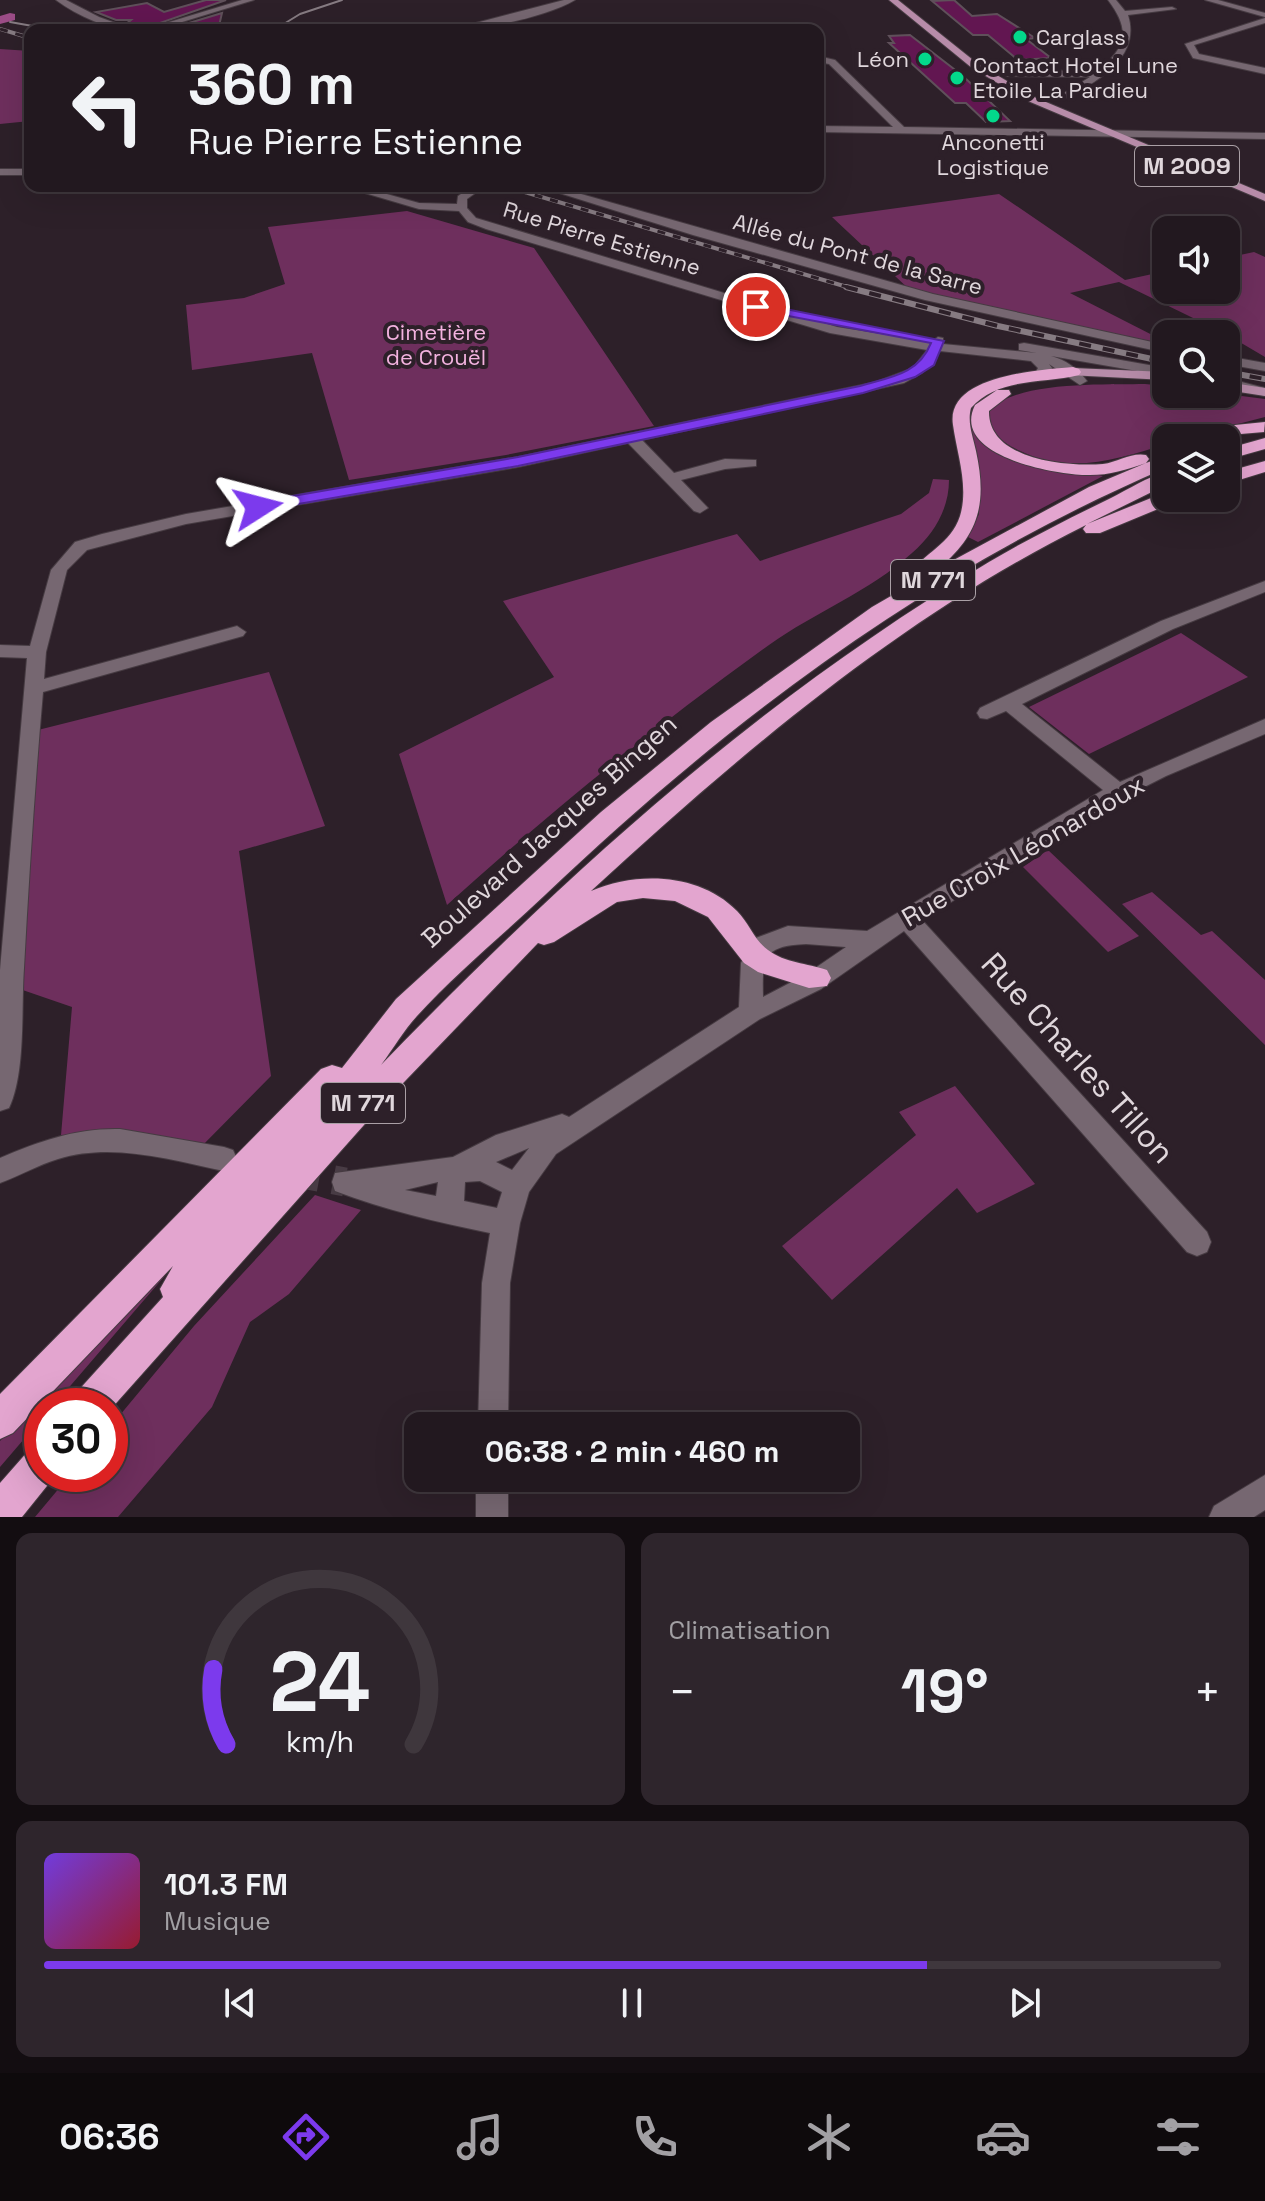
<!DOCTYPE html>
<html lang="fr">
<head>
<meta charset="utf-8">
<style>
	body { margin:0; font-family:"Space Grotesk",sans-serif; background:#2e252c; color:#f1f3f6; height:100vh; display:flex; flex-direction:column; font-size:30px; white-space:nowrap }
	* { box-sizing:border-box; margin:0 }
	p { font-size:26px; color:#a2a0a4 }
	.icon { flex:none; width:44px; height:44px; fill:none; stroke:currentColor; stroke-width:2; stroke-linecap:round; stroke-linejoin:round }
	.map { position:relative; height:1517px; overflow:hidden }
	.side { display:flex; flex-direction:column; gap:16px; padding:16px; background:#130d11; flex:1 }
	.side>* { flex:none }
	.banner { position:absolute; left:24px; top:24px; width:800px; height:168px; border-radius:16px; box-shadow:0 8px 32px #0002,0 0 0 2px #3f373d; background:#22181f; color:#f1f3f6; overflow:hidden }
	.fabs { position:absolute; left:1152px; top:216px; display:grid; gap:16px }
	.fabs a { display:grid; place-items:center; width:88px; height:88px; border-radius:16px; background:#22181f; box-shadow:0 8px 32px #0002,0 0 0 2px #3f373d; font-size:40px }
	.speed { position:absolute; left:24px; top:1388px; display:flex; gap:16px; font-size:40px; font-weight:700; text-align:center }
	.speed>* { display:grid; place-content:center; width:104px; height:104px; border-radius:50%; background:#22181f; box-shadow:0 8px 32px #0002,0 0 0 2px #3f373d; line-height:1 }
	.speed .limit { border:12px solid #d22; background:#fff; color:#111 }
	.pin { position:absolute; display:grid; place-items:center; width:68px; height:68px; color:#fff; margin:-34px; border:4px solid #fff; border-radius:50%; box-shadow:0 2px 8px #0007 }
	.me { position:absolute; width:88px; margin:-44px; rotate:81deg; stroke-linejoin:round; filter:drop-shadow(0 0 6px #0008) }
	.turn { display:flex; align-items:center; gap:28px; height:168px; padding:0 32px; font-size:36px }
	.turn .icon { width:104px; height:104px; stroke-width:2.5 }
	.turn b { display:block; font-size:56px; line-height:68px }
	.big { font-size:60px; font-weight:700; line-height:1.1 }
	.side .tile { flex:1; display:flex; flex-direction:column; justify-content:center; gap:12px; min-width:0; padding:0 28px; border-radius:16px; background:#2e252c }
	.side .dial { align-items:center; gap:0 }
	.dial svg { height:208px; overflow:visible; fill:none; stroke:#3f373d; stroke-width:7; stroke-linecap:round; text-anchor:middle }
	.dial text { fill:#f1f3f6; stroke:none }
	.song { display:flex; align-items:center; gap:24px }
	.cover { width:96px; height:96px; border-radius:12px; background:linear-gradient(135deg,hsl(260 70% 55%),hsl(350 70% 35%)) }
	.played { height:8px; border-radius:4px; background:linear-gradient(90deg,#7c3aed 75%,#3f373d 75%) }
	.keys { display:flex; justify-content:space-around; direction:ltr }
	.heat { display:flex; justify-content:space-between; align-items:center; font-size:44px; direction:ltr }
	.side .tiles { flex:1; display:grid; gap:16px; grid-template-columns:1fr 1fr }
	.tile:last-child { grid-column:span 2 }
	.trip { position:absolute; left:404px; top:1412px; width:456px; height:80px; border-radius:16px; background:#22181f; box-shadow:0 8px 32px #0002,0 0 0 2px #3f373d; font-weight:700; line-height:80px; text-align:center }
	.menu { display:flex; height:128px; justify-content:space-around; align-items:center; background:#0e0a0c; color:#a2a0a4 }
	.menu .icon { width:56px; height:56px }
	.menu .active { color:#7c3aed }
	.menu b { font-size:36px; color:#f1f3f6 }
	.map>svg:first-child { display:block }
</style>
</head>
<body>
<div class="map">
<svg width="1265" height="1517" viewBox="0 0 1265 1517">
	<rect width="100%" height="100%" fill="#2d2029"/>
	<g fill="#6e2f5d">
		<path d="M 0,49 L 30,51 L 30,121 L 0,124 Z"/>
		<path d="M 999,194 L 1125,280 L 1166,271 L 1166,290 L 1226,290 L 1226,258 L 1254,252 L 1265,257 L 1265,357 L 1226,334 L 1119,282 L 1070,293 L 1166,342 L 1166,347 L 911,291 L 832,217 Z"/>
		<path d="M 407,211 L 534,248 L 654,426 L 506,455 L 349,480 L 312,353 L 192,370 L 186,305 L 244,298 L 285,284 L 268,227 Z"/>
		<path d="M 1145,384 L 1166,386 L 1166,394 L 1226,394 L 1265,399 L 1265,417 L 1184,438 L 1166,438 L 1166,444 C 1116,460 1069,475 1018,450 C 1000,441 992,433 988,413 C 1010,380 1108,385 1145,384 Z"/>
		<path d="M 967,427 L 975,427 L 1006,455 L 1103,476 L 978,542 L 968,537 L 979,514 L 979,478 Z"/>
		<path d="M 933,479 L 949,480 C 949,509 934,534 912,553 C 869,592 815,612 769,645 C 656,726 550,812 447,905 L 399,754 L 554,677 L 503,601 L 737,534 L 760,561 L 901,514 L 929,493 Z"/>
		<path d="M 1181,633 L 1248,677 L 1089,754 L 1029,707 Z"/>
		<path d="M 269,672 L 325,826 L 239,851 L 271,1076 L 195,1153 L 60,1147 L 72,1007 L 11,986 L 30,732 Z"/>
		<path d="M 1048,850 L 1139,936 L 1108,952 L 1023,867 Z"/>
		<path d="M 1152,892 L 1201,935 L 1212,931 L 1265,980 L 1265,1045 L 1122,904 Z"/>
		<path d="M 955,1086 L 1035,1184 L 977,1213 L 957,1188 L 832,1300 L 782,1246 L 916,1135 L 899,1112 Z"/>
		<path d="M 315,1195 L 361,1210 L 289,1294 L 250,1322 L 212,1407 L 118,1517 L 35,1517 L 71,1474 L 110,1474 L 110,1427 L 194,1326 Z"/>
		<path d="M 175,1264 L 53,1406 L 42,1406 L 42,1418 L 0,1467 L 0,1441 Z"/>
	</g>
	<g fill="none" stroke-linecap="round" stroke-linejoin="round">
		<path fill="#9b4c86" fill-rule="evenodd" d="M 10,13 L 15,14 L 15,20 L 0,24 L 0,16 Z"/>
	</g>
	<g fill="#621651" stroke="#5f505a" stroke-width="2">
		<path d="M 206,0 L 226,0 L 140,30 L 126,24 L 131,20 L 116,20 L 96,12 L 147,3 L 164,12 Z"/>
		<path d="M 954,0 L 972,16 L 997,14 L 1035,38 L 1026,39 L 1051,58 L 1018,60 L 988,35 L 973,35 L 932,1 Z"/>
		<path d="M 222,13 L 218,30 L 166,30 Z"/>
		<path d="M 910,35 L 963,76 L 1010,121 L 986,122 L 966,103 L 955,103 L 889,43 L 894,43 L 889,36 Z"/>
	</g>
	<g fill="none" stroke-linecap="round" stroke-linejoin="round">
		<path stroke="#483b44" stroke-width="29" stroke-dasharray="29 14" stroke-linecap="butt" d="M 291,1172 L 345,1182"/>
		<g stroke="#463b42" stroke-width="2">
			<g id="street">
				<path d="M 56,0 L 66,0 L 99,17 L 135,30 C 108,30 78,16 56,0 Z"/>
				<path d="M 242,0 L 254,0 L 156,30 L 143,30 Z"/>
				<path d="M 564,0 L 575,0 C 546,17 483,30 449,30 Z"/>
				<path d="M 1108,0 L 1116,0 L 1125,11 L 1172,7 L 1176,9 L 1128,15 C 1141,57 1099,80 1067,98 L 1059,96 L 1090,77 L 999,76 L 995,73 L 999,70 L 1097,71 C 1127,48 1131,30 1108,0 Z"/>
				<path d="M 1205,0 L 1218,0 L 1265,13 L 1265,17 Z"/>
				<path d="M 1265,18 L 1265,23 L 1194,45 L 1199,54 L 1265,68 L 1265,74 L 1193,58 L 1185,44 Z"/>
				<path d="M 818,56 L 835,60 L 904,127 L 1265,133 L 1265,139 L 818,132 L 818,126 L 893,127 L 829,64 L 818,62 Z"/>
				<rect x="0" y="169" width="30" height="6"/>
				<path d="M 341,186 L 358,186 L 419,203 L 457,204 L 458,196 L 473,186 L 485,186 L 467,199 L 467,208 L 476,218 L 837,327 L 931,342 L 938,337 L 943,338 L 943,344 L 1037,353 L 1019,350 L 1019,344 L 1024,343 L 1166,368 L 1166,376 L 1051,356 C 1066,360 1077,368 1087,381 L 1080,385 L 1049,364 L 1052,368 L 1046,378 L 1041,379 L 1034,375 L 1038,368 L 1031,361 L 940,351 L 922,373 L 904,383 L 642,440 L 674,473 L 725,459 L 756,460 L 756,466 L 725,469 L 681,480 L 708,508 L 700,513 L 694,511 L 628,443 L 518,467 L 186,524 L 87,550 L 67,570 L 46,652 L 44,679 L 237,626 L 246,632 L 243,636 L 43,692 C 35,784 29,876 24,968 C 21,1008 26,1072 9,1108 L 0,1111 L 0,970 L 27,658 L 0,657 L 0,645 L 30,646 L 51,570 L 75,542 L 102,534 L 186,514 L 518,457 L 876,382 L 913,368 L 927,350 L 830,333 L 486,229 L 468,222 L 459,211 L 419,209 Z"/>
				<path d="M 537,186 L 553,186 L 933,294 L 1166,345 L 1166,353 L 925,300 L 693,235 Z"/>
				<path d="M 1226,356 L 1265,363 L 1265,371 L 1226,364 Z"/>
				<path d="M 1226,378 L 1265,388 L 1265,396 L 1226,386 Z"/>
				<path d="M 1265,581 L 1265,592 L 1173,629 L 1022,704 L 1120,782 L 1265,719 L 1265,734 L 1166,776 L 1101,809 L 922,920 L 1207,1232 L 1211,1242 L 1207,1252 L 1197,1256 L 1187,1252 L 904,931 L 821,989 L 760,1019 L 556,1154 L 529,1192 L 520,1223 L 510,1283 L 508,1426 L 478,1426 L 482,1283 L 490,1233 C 437,1222 385,1210 335,1191 L 332,1182 L 335,1173 L 453,1157 L 496,1135 L 562,1114 L 569,1117 L 739,1007 L 741,963 L 753,939 L 788,926 L 867,931 L 1103,790 L 1006,711 L 987,719 L 980,718 L 977,713 L 980,708 L 1161,621 ZM 806,944 L 846,947 L 805,975 L 763,997 C 762,957 763,946 806,944 ZM 529,1148 L 512,1170 L 496,1162 ZM 480,1181 L 502,1192 L 497,1208 L 464,1201 L 465,1182 ZM 438,1182 L 436,1196 L 405,1190 Z"/>
				<path d="M 120,1129 L 224,1147 L 233,1150 L 237,1159 L 233,1168 L 224,1171 C 171,1160 112,1142 58,1159 C 38,1165 19,1176 0,1183 L 0,1158 C 40,1141 76,1128 120,1129 Z"/>
				<path d="M 1265,1475 L 1265,1510 L 1254,1517 L 1209,1517 L 1214,1506 Z"/>
				<rect x="476" y="1478" width="32" height="39"/>
			</g>
		</g>
		<g stroke="#463b42" stroke-width="2">
			<g id="primary">
				<path d="M 889,0 L 898,0 L 978,64 L 1034,97 L 1265,194 L 1265,201 L 1028,101 L 972,68 Z"/>
				<path d="M 1073,368 L 1166,372 L 1166,380 L 1068,375 L 1068,369 Z"/>
				<path d="M 1226,382 L 1265,388 L 1265,396 L 1226,390 Z"/>
			</g>
		</g>
		<g stroke="#463b42" stroke-width="2">
			<g id="highway">
				<path d="M 1073,367 L 1079,369 L 1081,372 L 1079,375 C 1043,384 998,377 971,408 C 967,422 973,437 976,451 C 987,502 980,534 939,568 L 1089,487 L 1146,463 C 1125,470 1107,476 1085,475 C 1054,474 950,456 975,405 L 997,390 L 1009,390 L 1011,394 L 989,411 C 988,460 1067,467 1103,464 C 1118,462 1132,452 1146,455 L 1149,459 L 1146,463 L 1166,456 L 1166,468 C 930,569 730,719 545,895 C 503,935 456,973 417,1016 C 404,1030 393,1049 381,1065 C 569,871 756,702 989,562 C 1028,539 1070,518 1111,498 C 1129,489 1147,477 1166,472 L 1166,485 L 1087,524 L 1161,494 L 1166,493 L 1166,498 L 1177,498 L 1175,502 L 1100,533 L 1086,533 L 1083,529 L 1086,525 C 901,617 742,752 591,891 C 637,871 700,873 737,911 C 749,923 754,940 768,950 C 785,963 807,963 827,970 L 831,978 L 827,986 L 809,988 L 758,972 L 744,963 L 708,917 L 675,901 L 643,898 L 617,902 L 554,942 L 544,945 L 538,943 L 380,1107 L 110,1410 L 110,1406 L 71,1406 L 76,1393 L 163,1297 L 160,1289 L 173,1266 L 13,1433 L 0,1439 L 0,1394 L 321,1069 L 332,1065 L 342,1068 L 396,999 L 601,812 L 711,722 L 872,607 L 917,581 L 908,575 C 924,553 951,544 960,516 C 969,486 957,454 953,425 C 945,375 1040,370 1073,367 Z"/>
				<path d="M 1265,422 L 1264,432 L 1194,438 L 1197,434 L 1225,426 Z"/>
				<path d="M 1265,438 L 1265,449 L 1226,460 L 1226,449 Z"/>
				<path d="M 1265,461 L 1265,472 L 1226,484 L 1226,472 Z"/>
				<path d="M 42,1444 L 42,1474 L 56,1474 L 55,1476 L 22,1517 L 0,1517 L 0,1483 L 29,1450 Z"/>
			</g>
		</g>
		<use href="#street" fill="#766771" fill-rule="evenodd"/>
		<use href="#primary" fill="#b78ca9" fill-rule="evenodd"/>
		<use href="#highway" fill="#e3a5cf" fill-rule="evenodd"/>
		<g stroke="#867b82" stroke-width="2">
			<path d="M 10,22 L 55,30"/>
			<path d="M 274,30 L 300,14 L 342,0"/>
		</g>
		<g stroke="#867b82" stroke-width="4">
			<g id="rail-far1">
				<path d="M 0,29 L 30,38"/>
				<path d="M 504,186 L 854,289"/>
			</g>
		</g>
		<g stroke="#867b82" stroke-width="6">
			<g id="rail">
				<path d="M 846,287 L 998,326 L 1166,362"/>
				<path d="M 1226,372 L 1265,379"/>
			</g>
		</g>
		<use href="#rail-far1" stroke="#2d2029" stroke-width="3" stroke-dasharray="8" stroke-linecap="butt"/>
		<use href="#rail" stroke="#2d2029" stroke-width="4" stroke-dasharray="12" stroke-linecap="butt"/>
	</g>
	<path fill="#7c3aed" stroke="#51269a" stroke-width="2" d="M 756,303 L 944,341 L 934,365 L 915,377 L 863,393 L 518,466 L 258,511 L 251,507 L 258,502 L 518,457 L 860,386 C 890,377 918,375 931,343 L 752,309 L 750,307 Z"/>
	<g fill="#03d98b" stroke="#2d2029" stroke-width="3">
		<circle cx="1020" cy="37" r="8"/>
		<circle cx="925" cy="59" r="8"/>
		<circle cx="957" cy="78" r="8"/>
		<circle cx="993" cy="116" r="8"/>
	</g>
	<g text-anchor="middle" stroke-width="8" stroke-linejoin="round" paint-order="stroke">
		<g font-size="22" fill="#e0d7dc" stroke="#2d2029" text-anchor="start">
			<text x="1036" y="45">Carglass</text>
			<text x="909" y="67" text-anchor="end">Léon</text>
			<text x="973" y="73">Contact Hotel Lune<tspan x="973" dy="25">Etoile La Pardieu</tspan></text>
			<text x="993" y="150" text-anchor="middle">Anconetti<tspan x="993" dy="25">Logistique</tspan></text>
		</g>
		<g font-size="22" fill="#e0d7dc" stroke="#2d2029">
			<text transform="translate(602 238) rotate(17)" y="8">Rue Pierre Estienne</text>
			<text transform="translate(858 254) rotate(15)" y="8">Allée du Pont de la Sarre</text>
		</g>
		<g font-size="22" fill="#f3b2df" stroke="#2d2029">
			<text x="436" y="340">Cimetière<tspan x="436" dy="25">de Crouël</tspan></text>
		</g>
		<g fill="#2d2029" stroke="#aaa0a6" stroke-width="2">
			<rect x="1135" y="146" width="104" height="40" rx="6"/>
			<rect x="891" y="560" width="84" height="40" rx="6"/>
			<rect x="321" y="1083" width="84" height="40" rx="6"/>
		</g>
		<g font-size="24" font-weight="bold" fill="#e0d7dc">
			<text x="1187" y="174">M 2009</text>
			<text x="933" y="588">M 771</text>
			<text x="363" y="1111">M 771</text>
		</g>
		<g font-size="26" fill="#e0d7dc" stroke="#2d2029">
			<text transform="translate(549 831) rotate(-42)" y="9">Boulevard Jacques Bingen</text>
			<text transform="translate(1023 851) rotate(-30)" y="9">Rue Croix Léonardoux</text>
		</g>
		<g font-size="32" fill="#e0d7dc" stroke="#2d2029">
			<text transform="translate(1078 1058) rotate(48)" y="11">Rue Charles Tillon</text>
		</g>
	</g>
</svg>
<div class="fabs">
<a><svg class="icon" aria-label="sound" viewBox="0 0 24 24"><path d="M4 9h4l5-4v14l-5-4H4zM17 9q2 3 0 6"/></svg></a>
<a><svg class="icon" aria-label="search" viewBox="0 0 24 24"><circle cx="10" cy="10" r="6"/><path d="M15 15l6 6"/></svg></a>
<a><svg class="icon" aria-label="layers" viewBox="0 0 24 24"><path d="M12 4l9 5-9 5-9-5zM3 14l9 5 9-5"/></svg></a>
</div>
<div class="speed"><div class="limit">30</div></div>
<div class="pin" style="left:756px;top:307px;background:#d93025"><svg class="icon" aria-label="arrive" viewBox="0 0 24 24"><path d="M6 21V4h12l-3 4 3 4H6"/></svg></div>
<svg class="me" style="left:258px;top:507px" viewBox="-20 -20 40 40"><path d="M0-17L14 15 0 8-14 15z" fill="#7c3aed" stroke="#fff" stroke-width="4"/></svg>
<div class="trip">06:38 · 2 min · 460 m</div>
<div class="banner">
<div class="turn"><svg class="icon" aria-label="left" viewBox="0 0 24 24"><path d="M17 20v-9H6M10 6l-5 5 5 5"/></svg><div><b>360 m</b>Rue Pierre Estienne</div></div>
</div>
</div>
<section class="side">
<div class="tiles">
<div class="tile dial"><svg viewBox="0 0 100 80">
<path d="M14 69A42 42 0 1 1 86 69"/>
<path d="M14 69A42 42 0 0 1 9 40" stroke="#7c3aed"/>
<text x="50" y="56" font-size="32" font-weight="700">24</text>
<text x="50" y="72" font-size="11">km/h</text>
</svg></div>
<div class="tile"><p>Climatisation</p>
<div class="heat"><a>−</a><b class="big">19°</b><a>+</a></div>
</div>
<div class="tile">
<div class="song"><i class="cover"></i><div><b>101.3 FM</b><p>Musique</p></div></div>
<div class="played"></div>
<div class="keys"><svg class="icon" aria-label="previous" viewBox="0 0 24 24"><path d="M18 5L8 12l10 7zM5 5v14"/></svg><svg class="icon" aria-label="pause" viewBox="0 0 24 24"><path d="M8 5v14M16 5v14"/></svg><svg class="icon" aria-label="next" viewBox="0 0 24 24"><path d="M6 5l10 7-10 7zM19 5v14"/></svg></div>
</div>
</div>
</section>
<nav class="menu">
<b>06:36</b>
<svg class="icon active" aria-label="directions" viewBox="0 0 24 24"><path d="M12 3l9 9-9 9-9-9zM9 14v-3h6M13 9l2 2-2 2"/></svg>
<svg class="icon" aria-label="music" viewBox="0 0 24 24"><path d="M9 18V5l10-2v13"/><circle cx="6" cy="18" r="3"/><circle cx="16" cy="16" r="3"/></svg>
<svg class="icon" aria-label="phone" viewBox="0 0 24 24"><path d="M5 4h4l2 5-3 2q2 4 5 5l2-3 5 2v4C11 20 4 13 5 4z"/></svg>
<svg class="icon" aria-label="climate" viewBox="0 0 24 24"><path d="M12 3v18M4 7l16 10M4 17L20 7"/></svg>
<svg class="icon" aria-label="car" viewBox="0 0 24 24"><path d="M5 17H2v-5l4-1 3-4h7l3 4 3 1v5h-3M9 17h6M6 11h13"/><circle cx="7" cy="17" r="2"/><circle cx="17" cy="17" r="2"/></svg>
<svg class="icon" aria-label="filters" viewBox="0 0 24 24"><path d="M4 7h16M4 17h16"/><circle cx="9" cy="7" r="2"/><circle cx="15" cy="17" r="2"/></svg>
</nav>
</body>
</html>
